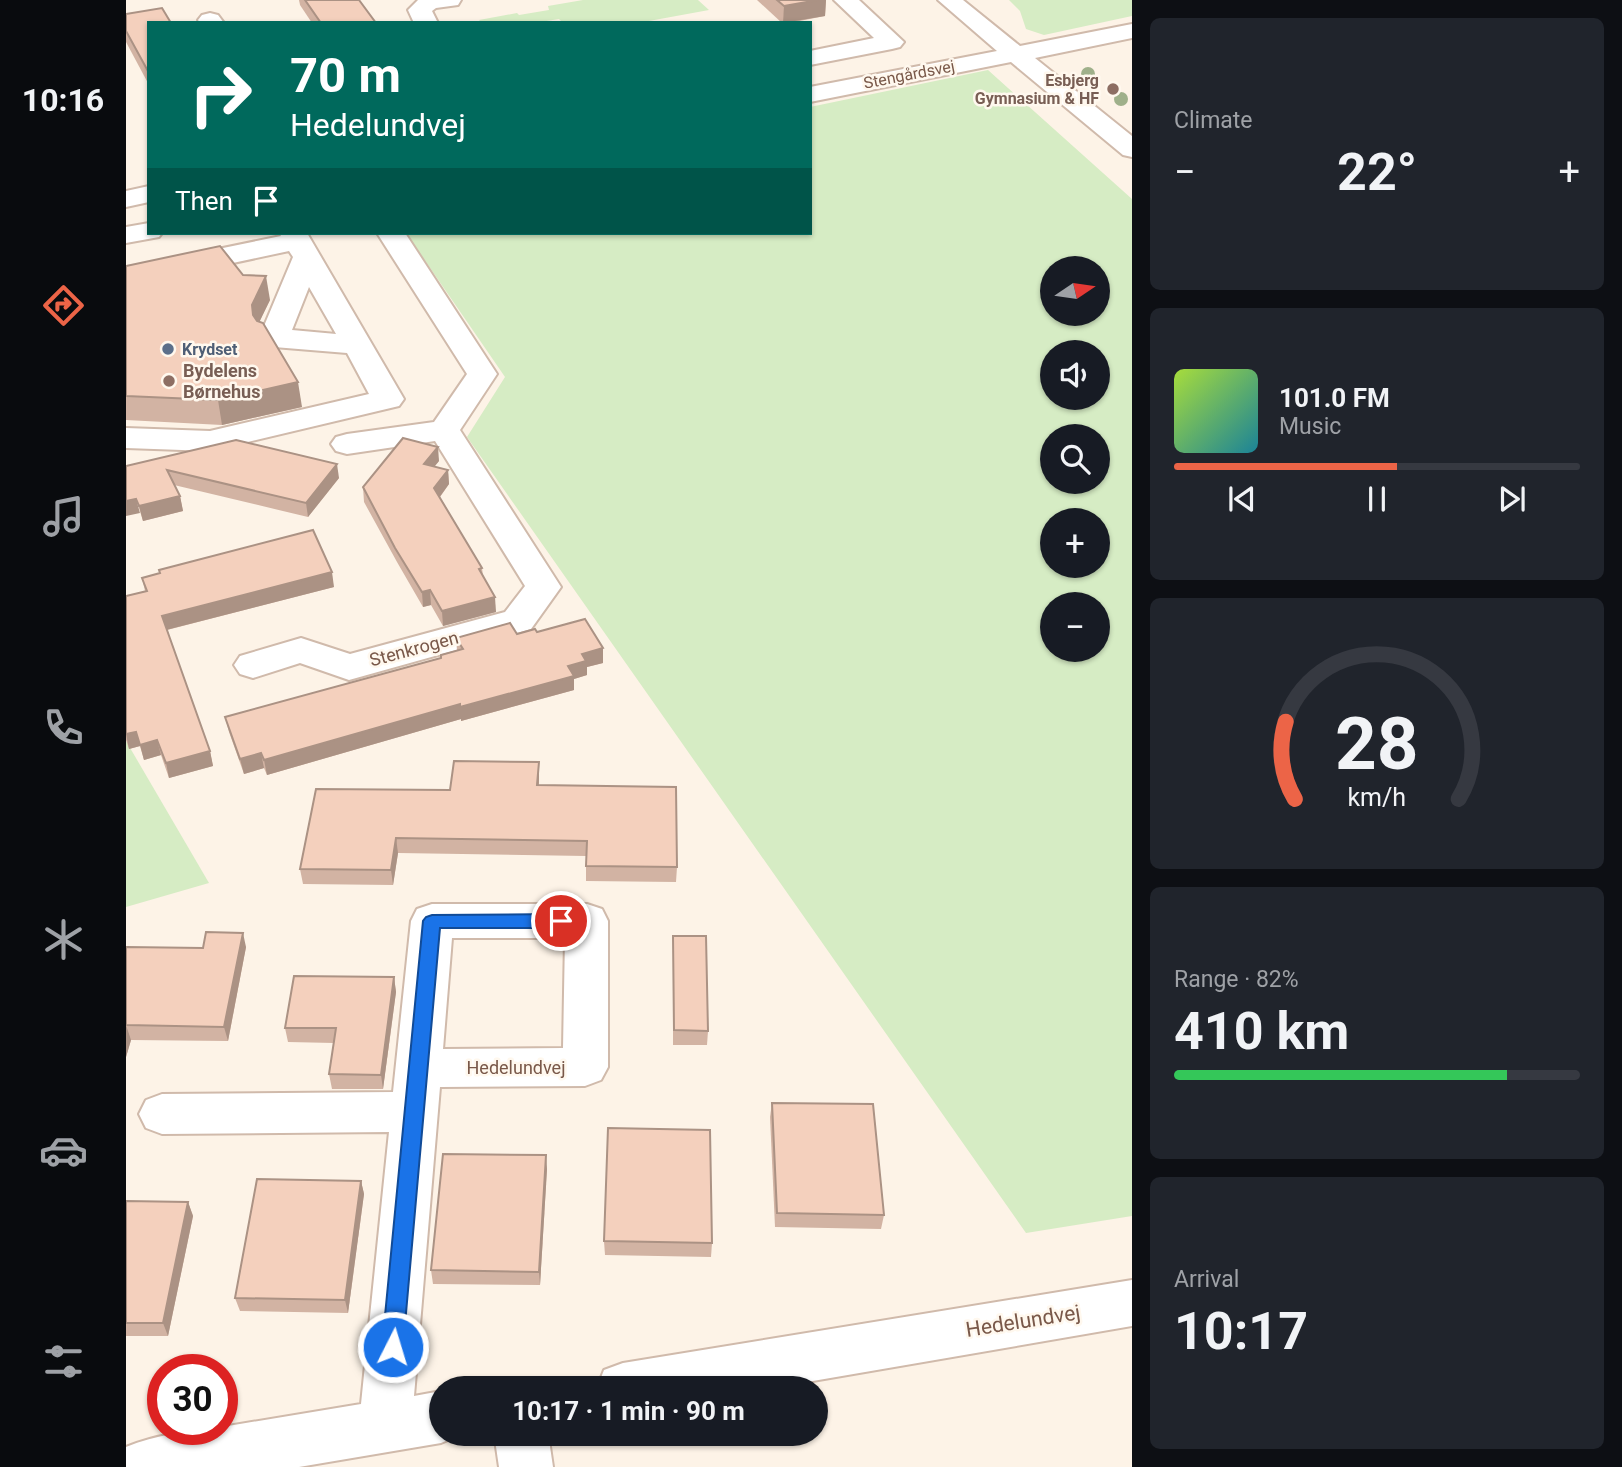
<!DOCTYPE html>
<html lang="en">
<head>
<meta charset="utf-8">
<style>
	body { margin:0; font-family:Roboto,sans-serif; background:#20242c; color:#f1f3f6; height:100vh; display:flex; flex-direction:column; font-size:26px; white-space:nowrap }
	* { box-sizing:border-box; margin:0 }
	p { font-size:23px; color:#9ea1a6 }
	.icon { flex:none; width:38px; height:38px; fill:none; stroke:currentColor; stroke-width:2; stroke-linecap:round; stroke-linejoin:round }
	.map { position:relative; flex:1; overflow:hidden }
	.sheet { display:flex; flex-direction:column; gap:18px; padding:18px; background:#0d0f14; width:490px }
	.sheet>* { flex:none }
	.hud { position:absolute; left:21px; top:21px; width:665px; height:214px; border-radius:0px; box-shadow:0 2px 5px #0004; background:#00695c; color:#fff; overflow:hidden }
	.needle { width:46px; rotate:77deg }
	.fabs { position:absolute; left:914px; top:256px; display:grid; gap:14px }
	.fabs a { display:grid; place-items:center; width:70px; height:70px; border-radius:50%; background:#171b24; box-shadow:0 2px 5px #0004; font-size:35px }
	.speed { position:absolute; left:21px; top:1354px; display:flex; gap:14px; font-size:35px; font-weight:700; text-align:center }
	.speed>* { display:grid; place-content:center; width:91px; height:91px; border-radius:50%; background:#171b24; box-shadow:0 2px 5px #0004; line-height:1 }
	.speed .limit { border:10px solid #d22; background:#fff; color:#111 }
	.pin { position:absolute; display:grid; place-items:center; width:60px; height:60px; color:#fff; margin:-30px; border:4px solid #fff; border-radius:50%; box-shadow:0 2px 7px #0007 }
	.me { position:absolute; width:77px; margin:-38px; rotate:5deg; stroke-linejoin:round; filter:drop-shadow(0 0 5px #0008) }
	.turn { display:flex; align-items:center; gap:24px; height:147px; padding:0 28px; font-size:32px }
	.turn .icon { width:91px; height:91px; stroke-width:2.5 }
	.turn b { display:block; font-size:49px; line-height:60px }
	.then { display:flex; align-items:center; height:66px; padding:0 28px; background:#0003; gap:14px; font-size:26px }
	.big { font-size:52px; font-weight:700; line-height:1.1 }
	.sheet .tile { flex:1; display:flex; flex-direction:column; justify-content:center; gap:10px; min-width:0; padding:0 24px; border-radius:10px; background:#20242c }
	.sheet .dial { align-items:center; gap:0 }
	.dial svg { height:182px; overflow:visible; fill:none; stroke:#363941; stroke-width:7; stroke-linecap:round; text-anchor:middle }
	.dial text { fill:#f1f3f6; stroke:none }
	.song { display:flex; align-items:center; gap:21px }
	.cover { width:84px; height:84px; border-radius:10px; background:linear-gradient(135deg,hsl(80 70% 55%),hsl(190 70% 35%)) }
	.played { height:7px; border-radius:4px; background:linear-gradient(90deg,#ec6447 55%,#363941 55%) }
	.keys { display:flex; justify-content:space-around; direction:ltr }
	.heat { display:flex; justify-content:space-between; align-items:center; font-size:38px; direction:ltr }
	.charge { height:10px; border-radius:5px; background:linear-gradient(90deg,#34c759 82%,#363941 0) }
	.trip { position:absolute; left:303px; top:1376px; width:399px; height:70px; border-radius:35px; background:#171b24; box-shadow:0 2px 5px #0004; font-weight:700; line-height:70px; text-align:center }
	main { display:flex; flex:1; min-height:0 }
	.menu { display:flex; flex-direction:column; width:126px; justify-content:space-around; align-items:center; background:#090b0e; color:#9ea1a6 }
	.menu .icon { width:49px; height:49px }
	.menu .selected { color:#ec6447 }
	.menu b { font-size:32px; color:#f1f3f6 }
	.map>svg:first-child { display:block }
</style>
</head>
<body>
<main>
<nav class="menu">
<b>10:16</b>
<svg class="icon selected" aria-label="directions" viewBox="0 0 24 24"><path d="M12 3l9 9-9 9-9-9zM9 14v-3h6M13 9l2 2-2 2"/></svg>
<svg class="icon" aria-label="music" viewBox="0 0 24 24"><path d="M9 18V5l10-2v13"/><circle cx="6" cy="18" r="3"/><circle cx="16" cy="16" r="3"/></svg>
<svg class="icon" aria-label="phone" viewBox="0 0 24 24"><path d="M5 4h4l2 5-3 2q2 4 5 5l2-3 5 2v4C11 20 4 13 5 4z"/></svg>
<svg class="icon" aria-label="climate" viewBox="0 0 24 24"><path d="M12 3v18M4 7l16 10M4 17L20 7"/></svg>
<svg class="icon" aria-label="car" viewBox="0 0 24 24"><path d="M5 17H2v-5l4-1 3-4h7l3 4 3 1v5h-3M9 17h6M6 11h13"/><circle cx="7" cy="17" r="2"/><circle cx="17" cy="17" r="2"/></svg>
<svg class="icon" aria-label="filters" viewBox="0 0 24 24"><path d="M4 7h16M4 17h16"/><circle cx="9" cy="7" r="2"/><circle cx="15" cy="17" r="2"/></svg>
</nav>
<div class="map">
<svg width="1006" height="1467" viewBox="0 0 1006 1467">
	<rect width="100%" height="100%" fill="#fdf3e7"/>
	<g fill="#d6ecc4" fill-rule="evenodd">
		<path d="M 457,0 L 572,0 L 583,10 L 512,23 L 437,23 L 433,19 L 408,23 L 356,23 L 353,20 L 391,13 L 393,15 L 423,10 L 422,6 Z"/>
		<path d="M 883,0 L 1006,0 L 1006,16 L 918,35 L 900,29 L 894,11 Z"/>
		<path d="M 862,70 L 1006,199 L 1006,1216 L 900,1233 L 341,437 L 379,377 L 280,233 L 684,233 L 684,107 ZM 926,268 L 971,268 L 971,313 L 926,313 ZM 926,352 L 971,352 L 971,397 L 926,397 ZM 926,436 L 971,436 L 971,481 L 926,481 ZM 926,520 L 971,520 L 971,565 L 926,565 ZM 926,604 L 971,604 L 971,649 L 926,649 Z"/>
		<path d="M 0,741 L 83,883 L 0,907 Z"/>
	</g>
	<g fill="none" stroke-linecap="round" stroke-linejoin="round">
		<g stroke="#d0baab" stroke-width="4">
			<g id="minor">
				<path d="M 292,0 L 335,0 L 332,5 L 310,8 L 306,11 L 312,23 L 288,23 L 282,10 Z"/>
				<path d="M 708,0 L 733,0 L 778,42 L 774,47 L 766,49 L 684,65 L 684,51 L 748,38 Z"/>
				<path d="M 812,0 L 837,0 L 894,46 L 1006,24 L 1006,38 L 909,58 L 1006,136 L 1006,157 L 997,155 L 885,62 L 684,102 L 684,87 L 871,51 Z"/>
				<path d="M 84,13 L 92,15 L 98,23 L 74,23 L 72,20 L 76,15 Z"/>
				<path d="M 23,186 L 23,202 L 0,207 L 0,191 Z"/>
				<path d="M 23,223 L 23,233 L 36,233 L 33,237 L 0,243 L 0,227 Z"/>
				<path d="M 153,233 L 181,233 L 278,399 L 273,406 L 84,451 L 0,448 L 0,428 L 84,431 L 243,394 L 221,353 L 148,347 L 137,344 L 133,338 L 167,257 L 163,251 L 0,286 L 0,268 L 155,236 ZM 183,287 L 210,334 L 166,330 Z"/>
				<path d="M 251,233 L 279,233 L 371,374 L 334,430 L 435,587 L 405,629 L 223,680 L 174,663 L 127,678 L 114,674 L 108,665 L 114,656 L 175,638 L 224,654 L 379,612 L 399,586 L 309,441 L 221,454 L 210,451 L 205,444 L 210,437 L 221,434 L 308,422 L 341,374 Z"/>
				<path d="M 306,904 L 461,904 L 476,909 L 482,921 L 482,1067 L 475,1080 L 459,1086 L 314,1087 L 288,1396 L 315,1391 L 315,1433 L 335,1433 L 334,1435 L 315,1443 L 173,1467 L 0,1467 L 0,1447 C 29,1435 65,1430 96,1430 L 96,1427 L 235,1404 L 263,1132 L 36,1134 L 20,1128 L 13,1114 L 20,1100 L 36,1094 L 267,1092 L 285,921 L 291,909 ZM 326,938 L 439,938 L 437,1048 L 317,1049 Z"/>
				<path d="M 1006,1280 L 1006,1326 L 646,1388 L 471,1388 L 478,1370 L 497,1363 Z"/>
				<path d="M 368,1433 L 422,1433 L 427,1467 L 373,1467 Z"/>
			</g>
		</g>
		<use href="#minor" fill="#fff" fill-rule="evenodd"/>
	</g>
	<g fill="#9fb08a">
		<circle cx="962" cy="74" r="7"/>
		<circle cx="995" cy="99" r="7"/>
	</g>
	<g fill="#d2b3a3">
		<path d="M 173,0 L 233,0 L 250,23 L 186,23 L 174,5 Z"/>
		<path d="M 631,0 L 700,0 L 699,16 L 663,23 L 656,23 Z"/>
		<path d="M 0,14 L 23,23 L 23,85 L 0,42 Z"/>
		<path d="M 0,266 L 117,275 L 144,300 L 133,322 L 176,407 L 96,425 L 0,420 Z"/>
		<path d="M 313,461 L 308,467 L 322,470 L 323,484 L 314,497 L 356,568 L 357,576 L 370,612 L 317,626 L 305,605 L 297,607 L 271,562 L 238,502 L 237,487 Z"/>
		<path d="M 0,466 L 213,478 L 182,517 L 48,485 L 54,496 L 57,511 L 17,521 Z"/>
		<path d="M 16,578 L 208,587 L 41,630 L 84,751 L 87,766 L 43,778 L 35,755 L 18,760 L 14,746 L 3,749 L 0,740 L 0,596 L 19,591 Z"/>
		<path d="M 411,632 L 477,663 L 461,667 L 461,675 L 448,679 L 448,690 L 335,721 L 335,719 L 141,775 L 138,768 L 118,774 L 103,732 L 99,717 L 315,658 L 331,651 L 330,638 Z"/>
		<path d="M 413,777 L 413,785 L 551,867 L 550,882 L 460,881 L 460,856 L 272,853 L 267,885 L 177,884 L 174,869 L 324,790 Z"/>
		<path d="M 0,947 L 77,948 L 120,947 L 102,1041 L 5,1040 L 0,1057 Z"/>
		<path d="M 547,950 L 582,1031 L 581,1045 L 547,1045 Z"/>
		<path d="M 268,977 L 270,992 L 257,1089 L 206,1089 L 203,1074 L 208,1043 L 162,1042 L 159,1028 Z"/>
		<path d="M 646,1103 L 758,1215 L 755,1229 L 649,1227 L 644,1117 Z"/>
		<path d="M 421,1169 L 414,1285 L 307,1284 L 305,1270 Z"/>
		<path d="M 235,1181 L 238,1194 L 222,1313 L 114,1311 L 109,1298 Z"/>
		<path d="M 0,1201 L 62,1202 L 67,1216 L 42,1336 L 0,1336 Z"/>
		<path d="M 478,1241 L 586,1243 L 585,1257 L 479,1255 Z"/>
	</g>
	<g fill="#ab9284">
		<path d="M 692,0 L 700,0 L 699,16 L 657,23 L 658,6 Z"/>
		<path d="M 140,276 L 144,300 L 130,329 L 127,315 L 126,305 Z"/>
		<path d="M 172,382 L 176,407 L 96,425 L 92,400 Z"/>
		<path d="M 312,447 L 313,461 L 299,478 L 298,464 Z"/>
		<path d="M 211,464 L 213,478 L 182,517 L 180,503 Z"/>
		<path d="M 322,470 L 323,484 L 310,502 L 308,488 Z"/>
		<path d="M 54,496 L 57,511 L 17,521 L 13,506 Z"/>
		<path d="M 10,499 L 14,513 L 0,516 L 0,501 Z"/>
		<path d="M 206,572 L 208,587 L 40,630 L 36,616 Z"/>
		<path d="M 304,590 L 305,605 L 297,607 L 296,592 Z"/>
		<path d="M 369,597 L 370,612 L 317,626 L 316,611 Z"/>
		<path d="M 477,648 L 477,663 L 461,667 L 461,675 L 448,679 L 448,690 L 335,721 L 335,719 L 141,775 L 138,760 L 334,704 L 442,666 L 456,654 Z"/>
		<path d="M 10,732 L 14,746 L 3,749 L 0,734 Z"/>
		<path d="M 31,740 L 35,755 L 18,760 L 14,745 Z"/>
		<path d="M 84,751 L 87,766 L 43,778 L 40,763 Z"/>
		<path d="M 135,753 L 138,768 L 118,774 L 114,759 Z"/>
		<path d="M 413,762 L 413,777 L 412,800 L 411,785 Z"/>
		<path d="M 270,838 L 272,853 L 267,885 L 265,870 Z"/>
		<path d="M 117,933 L 120,947 L 102,1041 L 98,1027 Z"/>
		<path d="M 268,977 L 270,992 L 257,1089 L 255,1075 Z"/>
		<path d="M 0,1025 L 5,1040 L 0,1057 Z"/>
		<path d="M 420,1155 L 421,1169 L 414,1285 L 413,1272 Z"/>
		<path d="M 235,1181 L 238,1194 L 222,1313 L 219,1300 Z"/>
		<path d="M 62,1202 L 67,1216 L 42,1336 L 37,1323 Z"/>
	</g>
	<g fill="#f4d0bd" stroke="#ab9284" stroke-width="2">
		<path d="M 179,0 L 233,0 L 250,23 L 195,23 Z"/>
		<path d="M 651,0 L 692,0 L 658,6 Z"/>
		<path d="M 36,8 L 45,23 L 23,23 L 23,73 L 0,31 L 0,14 Z"/>
		<path d="M 94,246 L 117,275 L 140,276 L 126,305 L 127,315 L 131,321 L 137,323 L 172,382 L 92,400 L 0,396 L 0,266 Z"/>
		<path d="M 277,438 L 312,447 L 298,464 L 322,470 L 308,488 L 356,568 L 353,569 L 369,597 L 316,611 L 304,590 L 296,592 L 269,548 L 237,487 Z"/>
		<path d="M 110,440 L 211,464 L 180,503 L 41,470 L 54,496 L 13,506 L 10,499 L 0,501 L 0,466 Z"/>
		<path d="M 187,530 L 206,572 L 36,616 L 84,751 L 40,763 L 31,740 L 14,745 L 10,732 L 0,734 L 0,596 L 21,591 L 16,578 L 34,573 L 33,570 Z"/>
		<path d="M 459,619 L 477,648 L 456,654 L 460,661 L 442,666 L 448,676 L 334,707 L 334,704 L 138,760 L 135,753 L 114,759 L 99,717 L 315,658 L 315,655 L 337,649 L 330,638 L 384,623 L 391,634 L 409,629 L 411,632 Z"/>
		<path d="M 328,761 L 413,762 L 411,785 L 550,787 L 551,867 L 460,866 L 461,841 L 270,838 L 265,870 L 174,869 L 190,789 L 324,790 Z"/>
		<path d="M 80,932 L 117,933 L 98,1027 L 0,1025 L 0,947 L 77,948 Z"/>
		<path d="M 547,936 L 580,936 L 582,1031 L 548,1030 Z"/>
		<path d="M 168,976 L 268,977 L 255,1075 L 203,1074 L 210,1028 L 159,1028 Z"/>
		<path d="M 646,1103 L 747,1104 L 758,1215 L 651,1213 Z"/>
		<path d="M 482,1128 L 584,1130 L 586,1243 L 478,1241 Z"/>
		<path d="M 317,1154 L 420,1155 L 413,1272 L 305,1270 Z"/>
		<path d="M 131,1179 L 235,1181 L 219,1300 L 109,1298 Z"/>
		<path d="M 0,1201 L 62,1202 L 37,1323 L 0,1323 Z"/>
	</g>
	<path fill="#1a73e8" stroke="#114b97" stroke-width="2" d="M 435,914 L 441,916 L 443,921 L 441,926 L 435,928 L 314,928 L 277,1347 L 274,1354 L 267,1357 L 259,1354 L 256,1347 L 297,921 L 300,917 L 306,915 Z"/>
	<g fill="#8d6e63" stroke="#fff8ee" stroke-width="2.5">
		<circle cx="987" cy="89" r="7"/>
		<circle cx="43" cy="381" r="7"/>
	</g>
	<circle fill="#5c6f8a" stroke="#fff8ee" stroke-width="2.5" cx="42" cy="349" r="7"/>
	<g text-anchor="middle" stroke-width="5" stroke-linejoin="round" paint-order="stroke">
		<g font-size="16" fill="#795849" stroke="#fff8ee">
			<text transform="translate(783 74) rotate(-11)" y="6">Stengårdsvej</text>
		</g>
		<g font-size="16" font-weight="bold" fill="#785e54" stroke="#fff8ee" text-anchor="end">
			<text x="973" y="86">Esbjerg<tspan x="973" dy="18">Gymnasium &amp; HF</tspan></text>
		</g>
		<g font-size="16" font-weight="bold" fill="#4e5e75" stroke="#fff8ee" text-anchor="start">
			<text x="56" y="355">Krydset</text>
		</g>
		<g font-size="18" font-weight="bold" fill="#785e54" stroke="#fff8ee" text-anchor="start">
			<text x="57" y="377">Bydelens<tspan x="57" dy="21">Børnehus</tspan></text>
		</g>
		<g font-size="18" fill="#795849" stroke="#fff8ee">
			<text transform="translate(288 649) rotate(-15)" y="6">Stenkrogen</text>
			<text x="390" y="1074">Hedelundvej</text>
		</g>
		<g font-size="21" fill="#795849" stroke="#fff8ee">
			<text transform="translate(897 1321) rotate(-9)" y="7">Hedelundvej</text>
		</g>
	</g>
</svg>
<div class="fabs">
<a><svg class="needle" viewBox="-14 -14 28 28"><path d="M0-13l5 13h-10z" fill="#e53935"/><path d="M0 13l5-13h-10z" fill="#9ea1a6"/></svg></a>
<a><svg class="icon" aria-label="sound" viewBox="0 0 24 24"><path d="M4 9h4l5-4v14l-5-4H4zM17 9q2 3 0 6"/></svg></a>
<a><svg class="icon" aria-label="search" viewBox="0 0 24 24"><circle cx="10" cy="10" r="6"/><path d="M15 15l6 6"/></svg></a>
<a>+</a>
<a>−</a>
</div>
<div class="speed"><div class="limit">30</div></div>
<div class="pin" style="left:435px;top:921px;background:#d93025"><svg class="icon" aria-label="arrive" viewBox="0 0 24 24"><path d="M6 21V4h12l-3 4 3 4H6"/></svg></div>
<svg class="me" style="left:267px;top:1347px" viewBox="-20 -20 40 40"><circle r="17" fill="#1a73e8" stroke="#fff" stroke-width="3"/><path d="M0-11L8 9 0 5-8 9z" fill="#fff"/></svg>
<div class="trip">10:17 · 1 min · 90 m</div>
<div class="hud">
<div class="turn"><svg class="icon" aria-label="right" viewBox="0 0 24 24"><path d="M7 20v-9h11M14 6l5 5-5 5"/></svg><div><b>70 m</b>Hedelundvej</div></div>
<div class="then">Then<svg class="icon" aria-label="arrive" viewBox="0 0 24 24"><path d="M6 21V4h12l-3 4 3 4H6"/></svg></div>
</div>
</div>
<section class="sheet">
<div class="tile"><p>Climate</p>
<div class="heat"><a>−</a><b class="big">22°</b><a>+</a></div>
</div>
<div class="tile">
<div class="song"><i class="cover"></i><div><b>101.0 FM</b><p>Music</p></div></div>
<div class="played"></div>
<div class="keys"><svg class="icon" aria-label="previous" viewBox="0 0 24 24"><path d="M18 5L8 12l10 7zM5 5v14"/></svg><svg class="icon" aria-label="pause" viewBox="0 0 24 24"><path d="M8 5v14M16 5v14"/></svg><svg class="icon" aria-label="next" viewBox="0 0 24 24"><path d="M6 5l10 7-10 7zM19 5v14"/></svg></div>
</div>
<div class="tile dial"><svg viewBox="0 0 100 80">
<path d="M14 69A42 42 0 1 1 86 69"/>
<path d="M14 69A42 42 0 0 1 10 35" stroke="#ec6447"/>
<text x="50" y="56" font-size="32" font-weight="700">28</text>
<text x="50" y="72" font-size="11">km/h</text>
</svg></div>
<div class="tile"><p>Range · 82%</p><b class="big">410 km</b><div class="charge"></div></div>
<div class="tile"><p>Arrival</p><b class="big">10:17</b></div>
</section>
</main>
</body>
</html>
